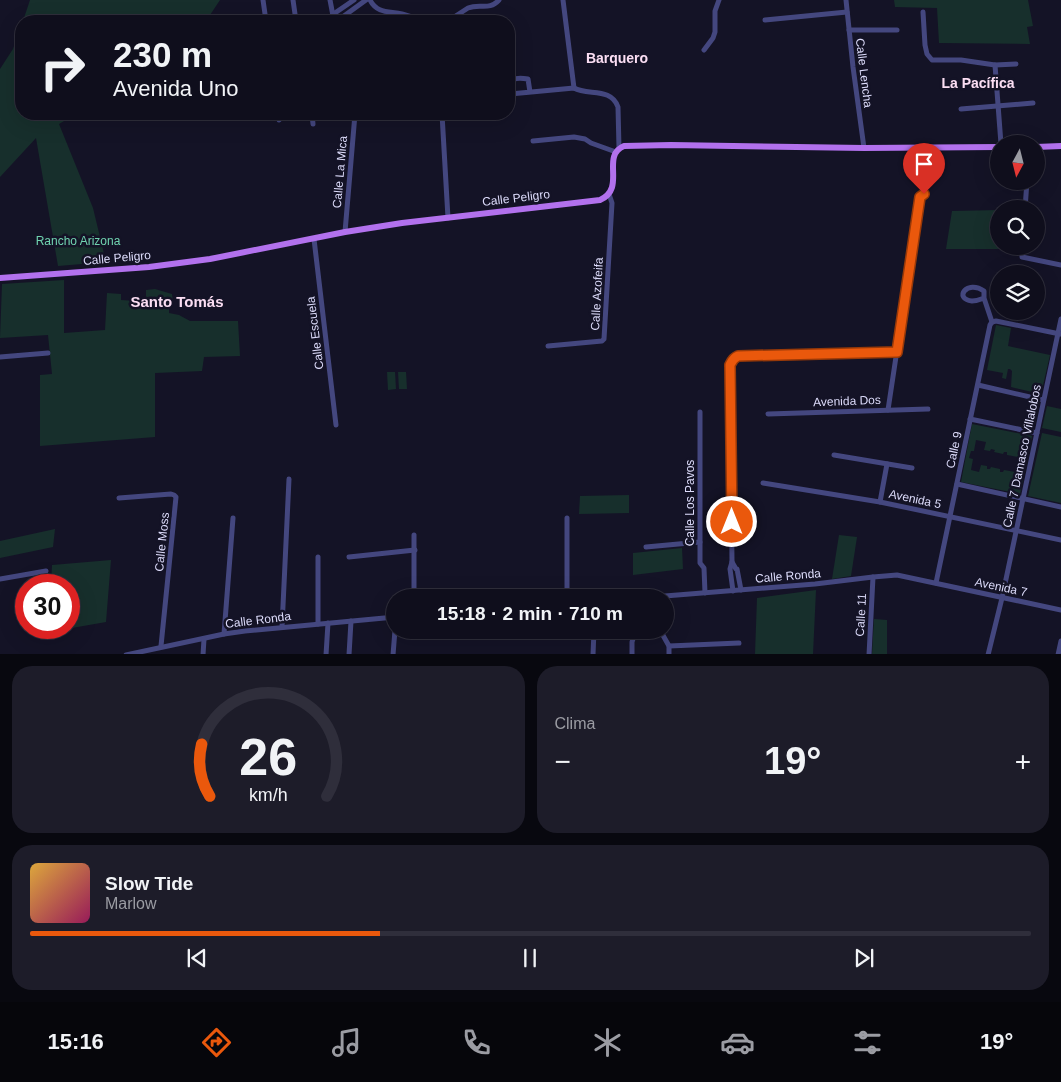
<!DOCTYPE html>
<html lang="es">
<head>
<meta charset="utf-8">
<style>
	body { margin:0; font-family:Helvetica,sans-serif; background:#1d1c29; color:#f1f3f6; height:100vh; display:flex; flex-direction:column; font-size:19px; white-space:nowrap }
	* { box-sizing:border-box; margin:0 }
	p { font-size:16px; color:#9b9ca3 }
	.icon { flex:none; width:28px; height:28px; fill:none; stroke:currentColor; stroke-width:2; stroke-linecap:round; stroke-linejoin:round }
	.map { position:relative; height:654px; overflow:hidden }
	.drawer { display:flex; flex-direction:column; gap:12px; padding:12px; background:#08080f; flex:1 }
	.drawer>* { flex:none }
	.guide { position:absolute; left:15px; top:15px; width:500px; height:105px; border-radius:20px; box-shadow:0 5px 20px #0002,0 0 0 1px #2f2e3b; background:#0f0e1c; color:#f1f3f6; overflow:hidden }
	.needle { width:32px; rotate:187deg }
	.fabs { position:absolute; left:990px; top:135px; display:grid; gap:10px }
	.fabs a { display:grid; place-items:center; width:55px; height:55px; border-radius:50%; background:#0f0e1c; box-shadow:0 5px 20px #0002,0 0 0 1px #2f2e3b; font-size:25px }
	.speed { position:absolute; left:15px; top:574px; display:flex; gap:10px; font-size:25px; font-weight:700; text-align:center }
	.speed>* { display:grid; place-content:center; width:65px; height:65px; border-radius:50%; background:#0f0e1c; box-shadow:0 5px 20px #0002,0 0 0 1px #2f2e3b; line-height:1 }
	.speed .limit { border:8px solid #d22; background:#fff; color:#111 }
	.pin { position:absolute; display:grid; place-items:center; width:42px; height:42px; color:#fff; margin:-51px -21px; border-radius:50% 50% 50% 0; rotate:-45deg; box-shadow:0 0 5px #0007 }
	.pin .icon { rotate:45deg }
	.me { position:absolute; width:55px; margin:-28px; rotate:0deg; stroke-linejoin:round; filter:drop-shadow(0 0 4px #0008) }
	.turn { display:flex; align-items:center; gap:18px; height:105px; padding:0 15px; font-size:22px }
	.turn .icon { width:65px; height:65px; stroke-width:2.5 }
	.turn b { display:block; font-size:35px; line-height:42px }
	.big { font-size:38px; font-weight:800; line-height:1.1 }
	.drawer .card { flex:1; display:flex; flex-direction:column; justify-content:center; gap:8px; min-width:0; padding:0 18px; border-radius:20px; background:#1d1c29 }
	.drawer .dial { align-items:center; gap:0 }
	.dial svg { height:130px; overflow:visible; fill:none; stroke:#2f2e3b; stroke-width:7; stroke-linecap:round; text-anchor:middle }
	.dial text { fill:#f1f3f6; stroke:none }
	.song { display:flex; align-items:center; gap:15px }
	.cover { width:60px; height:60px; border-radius:8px; background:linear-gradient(135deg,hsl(40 70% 55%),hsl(330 70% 35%)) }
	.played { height:5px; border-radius:2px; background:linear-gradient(90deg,#ea580c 35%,#2f2e3b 35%) }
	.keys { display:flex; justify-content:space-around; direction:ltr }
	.heat { display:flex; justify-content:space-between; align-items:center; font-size:28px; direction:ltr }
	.drawer .tiles { flex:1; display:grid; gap:12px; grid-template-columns:1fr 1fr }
	.card:last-child { grid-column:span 2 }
	.trip { position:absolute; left:386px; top:589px; width:288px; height:50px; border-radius:25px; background:#0f0e1c; box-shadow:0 5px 20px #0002,0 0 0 1px #2f2e3b; font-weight:800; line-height:50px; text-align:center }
	.tab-bar { display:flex; height:80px; justify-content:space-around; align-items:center; background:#06060b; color:#9b9ca3 }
	.tab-bar .icon { width:35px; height:35px }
	.tab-bar .on { color:#ea580c }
	.tab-bar b { font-size:22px; color:#f1f3f6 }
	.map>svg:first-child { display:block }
</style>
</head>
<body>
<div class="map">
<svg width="1061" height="655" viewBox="0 0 1061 655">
	<rect width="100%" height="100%" fill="#141326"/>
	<g fill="#172f2c" fill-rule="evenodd">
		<path d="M 30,0 L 220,0 L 206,21 L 23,21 Z"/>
		<path d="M 894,0 L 1028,0 L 1033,26 L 1027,27 L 1030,44 L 939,43 L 937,8 L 895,7 Z"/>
		<path d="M 21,25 L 21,114 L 76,114 L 59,124 L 93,208 L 106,262 L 58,266 L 36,138 L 0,177 L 0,69 L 13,49 Z"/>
		<path d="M 999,210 L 999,246 L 1018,246 L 1018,249 L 946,249 L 952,211 Z"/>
		<path d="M 64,280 L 64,333 L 105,330 L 107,293 L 121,294 L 121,300 L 136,301 L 136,307 L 146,307 L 146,290 L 155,289 L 172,294 L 173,302 L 172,305 L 169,306 L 169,313 L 179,315 L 190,321 L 238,321 L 240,356 L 204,357 L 202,371 L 155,373 L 155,437 L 40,446 L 40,375 L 52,374 L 48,335 L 0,338 L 2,284 Z"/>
		<path d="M 996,325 L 1011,328 L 1008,346 L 1050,355 L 1041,394 L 1011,387 L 1012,371 L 1010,369 L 1008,369 L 1006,379 L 1002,378 L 1003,373 L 987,370 Z"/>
		<path d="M 387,372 L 395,372 L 396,389 L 388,390 Z"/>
		<path d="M 398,372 L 406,372 L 407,389 L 399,389 Z"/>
		<path d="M 1047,406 L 1061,409 L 1061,432 L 1042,428 Z"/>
		<path d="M 972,424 L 1032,436 L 1020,494 L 961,482 ZM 976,440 L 986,442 L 984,450 L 990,451 L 991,449 L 995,450 L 994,452 L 1003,454 L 1004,452 L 1007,452 L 1007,455 L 1018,457 L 1015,472 L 1004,470 L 1003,472 L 1000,472 L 1000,469 L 991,467 L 990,469 L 987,469 L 987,466 L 981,465 L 979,472 L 971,470 L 973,459 L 969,458 L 971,451 L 974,451 Z"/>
		<path d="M 1042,433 L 1061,437 L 1061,503 L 1028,496 Z"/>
		<path d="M 629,495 L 629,513 L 579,514 L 580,496 Z"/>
		<path d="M 55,529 L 53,547 L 0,558 L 0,541 Z"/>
		<path d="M 839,535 L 857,537 L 851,576 L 832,579 Z"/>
		<path d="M 682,548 L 683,569 L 633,575 L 633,553 Z"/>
		<path d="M 111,560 L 106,622 L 49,632 L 49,628 L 69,628 L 69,585 L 51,585 L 52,565 Z"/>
		<path d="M 816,590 L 813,654 L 755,654 L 757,598 Z"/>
		<path d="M 874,619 L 887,620 L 887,654 L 872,654 Z"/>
	</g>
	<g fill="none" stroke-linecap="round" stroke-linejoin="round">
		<g stroke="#44477f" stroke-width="5">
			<path d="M 263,0 L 266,21"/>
			<path d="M 293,0 L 296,21"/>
			<path d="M 330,0 L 334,21"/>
			<path d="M 370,0 C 377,14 390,11 402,14 C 409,16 416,18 422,21"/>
			<path d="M 563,0 L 574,88"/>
			<path d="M 846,0 L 853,67 L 864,148"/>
			<path d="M 923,12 L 925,45 L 927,54 L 932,60 L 961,60 L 995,65 L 1016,64"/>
			<path d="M 332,15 L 354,0"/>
			<path d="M 765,20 L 847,12"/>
			<path d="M 337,21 L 366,0"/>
			<path d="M 448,21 L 468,8 C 480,3 489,11 499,0"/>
			<path d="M 849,30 L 897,30"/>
			<path d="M 704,50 L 713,38 L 715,32 L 715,11 L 719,0"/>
			<path d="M 995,65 L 1001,144"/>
			<path d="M 530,92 L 528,79 C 514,77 509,78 510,94 L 574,88 C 588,96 611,87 618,107 L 619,148"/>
			<path d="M 961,109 L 1033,103"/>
			<path d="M 278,114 L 279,120"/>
			<path d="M 312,114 L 313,124"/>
			<path d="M 442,114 L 448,218"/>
			<path d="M 533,141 L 574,137 L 585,139 L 591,143 L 616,152"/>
			<path d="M 1025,209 L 1027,181"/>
			<path d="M 345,232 L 355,114"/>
			<path d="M 314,239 L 336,425"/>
			<path d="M 1022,246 L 1022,257 L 1061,265"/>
			<path d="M 984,298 C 979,300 977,301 972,301 C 953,299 967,279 984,291 L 984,298 L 992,322"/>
			<path d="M 992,322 L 996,321 L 1060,334"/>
			<path d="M 548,346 L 602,341 L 604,339 L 612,203 L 609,194"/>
			<path d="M 0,357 L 48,353"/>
			<path d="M 978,385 L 1043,400"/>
			<path d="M 888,410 L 920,197 L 924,194"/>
			<path d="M 700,412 L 700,563 L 704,568 L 705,593"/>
			<path d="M 768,414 L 928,409"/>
			<path d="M 970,419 L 1037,433"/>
			<path d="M 834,455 L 912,468"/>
			<path d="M 763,483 L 880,502 L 1061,540"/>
			<path d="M 957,484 L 1061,507"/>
			<path d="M 119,498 L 171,494 L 174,495 L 176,497 L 161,646"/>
			<path d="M 880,502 L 887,464"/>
			<path d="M 646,547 L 700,542"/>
			<path d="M 349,557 L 415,550"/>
			<path d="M 732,562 L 736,569 L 737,569 L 741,590"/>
			<path d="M 0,579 L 46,571"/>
			<path d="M 936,583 L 990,325 L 992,322"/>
			<path d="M 733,591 L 730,569 L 732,562 L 730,365 C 732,361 733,358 738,356 L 897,352"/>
			<path d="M 414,598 L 414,535"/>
			<path d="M 567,598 L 567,518"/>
			<path d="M 640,598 L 815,584 L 873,577 L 897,575 L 1061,610"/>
			<path d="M 318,624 L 318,557"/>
			<path d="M 282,627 L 289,479"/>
			<path d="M 660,630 L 669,646 L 669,655"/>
			<path d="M 224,634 L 233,518"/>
			<path d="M 669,646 L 739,643"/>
			<path d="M 126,655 L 224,634 L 245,631 L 395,617"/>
			<path d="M 203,655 L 204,639"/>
			<path d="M 326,655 L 328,623"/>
			<path d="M 349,655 L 351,621"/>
			<path d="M 393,655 L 395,630"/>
			<path d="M 593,655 L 594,630"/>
			<path d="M 632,655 L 632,642 L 636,630"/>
			<path d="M 869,655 L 873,577"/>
			<path d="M 988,655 L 1002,598 L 1061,319"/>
			<path d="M 1058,655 L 1061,641"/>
		</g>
		<g stroke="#b271ed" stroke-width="6">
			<path d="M 1036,147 L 1061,146"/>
			<path d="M 0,278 L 149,267 L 210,259 L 345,232 L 402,223 L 600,200 C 627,188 600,156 624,146 L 671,145 L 864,148 L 999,147"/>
		</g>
	</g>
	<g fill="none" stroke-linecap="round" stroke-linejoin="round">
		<g stroke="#983908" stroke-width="12">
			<path id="route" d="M 732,522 L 730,365 C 732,361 733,358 738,356 L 897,352 L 920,197 L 924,194"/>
		</g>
		<use href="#route" stroke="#ea580c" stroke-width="9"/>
	</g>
	<g text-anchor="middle" stroke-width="5" stroke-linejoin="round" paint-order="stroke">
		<g font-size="12" fill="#dddcfb" stroke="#141326">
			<text transform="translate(864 73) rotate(83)" y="4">Calle Lencha</text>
			<text transform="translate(340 172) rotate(-85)" y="4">Calle La Mica</text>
			<text transform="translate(516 198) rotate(-7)" y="4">Calle Peligro</text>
			<text transform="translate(117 258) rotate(-5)" y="4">Calle Peligro</text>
			<text transform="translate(597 294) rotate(-87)" y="4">Calle Azofeifa</text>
			<text transform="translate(315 333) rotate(-97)" y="4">Calle Escuela</text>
			<text transform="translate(847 401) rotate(-2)" y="4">Avenida Dos</text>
			<text transform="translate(954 450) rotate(-78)" y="4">Calle 9</text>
			<text transform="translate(1022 456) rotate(-78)" y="4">Calle 7 Damasco Villalobos</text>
			<text transform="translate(915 499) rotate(12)" y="4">Avenida 5</text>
			<text transform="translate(690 503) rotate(-90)" y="4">Calle Los Pavos</text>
			<text transform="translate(162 542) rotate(-84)" y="4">Calle Moss</text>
			<text transform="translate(788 576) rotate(-5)" y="4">Calle Ronda</text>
			<text transform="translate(1001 587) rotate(12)" y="4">Avenida 7</text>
			<text transform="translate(861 615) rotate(-87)" y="4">Calle 11</text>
			<text transform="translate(258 620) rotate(-7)" y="4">Calle Ronda</text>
		</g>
		<g font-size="12" fill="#70d3b0" stroke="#141326">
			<text x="78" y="245">Rancho Arizona</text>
		</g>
		<g font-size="14" font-weight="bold" fill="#fbdef3" stroke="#141326">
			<text x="617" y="63">Barquero</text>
			<text x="978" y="88">La Pacífica</text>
		</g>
		<g font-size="15" font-weight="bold" fill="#fbdef3" stroke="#141326">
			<text x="177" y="307">Santo Tomás</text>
		</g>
	</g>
</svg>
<div class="fabs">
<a><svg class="needle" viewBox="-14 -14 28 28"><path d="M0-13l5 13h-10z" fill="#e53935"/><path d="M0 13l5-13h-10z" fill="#9b9ca3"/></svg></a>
<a><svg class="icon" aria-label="search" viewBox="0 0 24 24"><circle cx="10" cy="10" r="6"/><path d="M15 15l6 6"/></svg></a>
<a><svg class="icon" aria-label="layers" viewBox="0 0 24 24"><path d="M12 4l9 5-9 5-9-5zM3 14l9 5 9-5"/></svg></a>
</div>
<div class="speed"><div class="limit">30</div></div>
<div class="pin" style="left:924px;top:194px;background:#d93025"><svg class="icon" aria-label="arrive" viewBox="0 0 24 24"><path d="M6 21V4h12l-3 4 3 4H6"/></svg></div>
<svg class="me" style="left:732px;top:522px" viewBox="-20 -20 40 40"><circle r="17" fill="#ea580c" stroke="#fff" stroke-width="3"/><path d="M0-11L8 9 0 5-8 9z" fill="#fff"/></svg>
<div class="trip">15:18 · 2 min · 710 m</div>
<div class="guide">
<div class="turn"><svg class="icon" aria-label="right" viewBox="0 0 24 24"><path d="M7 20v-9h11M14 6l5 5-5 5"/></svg><div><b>230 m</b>Avenida Uno</div></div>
</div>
</div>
<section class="drawer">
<div class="tiles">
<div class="card dial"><svg viewBox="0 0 100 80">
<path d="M14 69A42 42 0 1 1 86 69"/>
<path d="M14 69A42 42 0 0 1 9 37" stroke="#ea580c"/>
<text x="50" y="56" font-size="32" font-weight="700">26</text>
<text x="50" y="72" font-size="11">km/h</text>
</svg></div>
<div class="card"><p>Clima</p>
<div class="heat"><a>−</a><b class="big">19°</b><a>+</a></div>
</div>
<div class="card">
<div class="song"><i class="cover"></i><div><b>Slow Tide</b><p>Marlow</p></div></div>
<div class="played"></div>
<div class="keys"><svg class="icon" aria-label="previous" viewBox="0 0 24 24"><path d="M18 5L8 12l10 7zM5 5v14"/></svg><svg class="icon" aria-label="pause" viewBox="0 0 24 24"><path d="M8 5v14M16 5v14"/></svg><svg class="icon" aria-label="next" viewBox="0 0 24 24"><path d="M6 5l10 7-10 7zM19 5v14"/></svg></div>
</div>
</div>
</section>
<nav class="tab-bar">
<b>15:16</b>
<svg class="icon on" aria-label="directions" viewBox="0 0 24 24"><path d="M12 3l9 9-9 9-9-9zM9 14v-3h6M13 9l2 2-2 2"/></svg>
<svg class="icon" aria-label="music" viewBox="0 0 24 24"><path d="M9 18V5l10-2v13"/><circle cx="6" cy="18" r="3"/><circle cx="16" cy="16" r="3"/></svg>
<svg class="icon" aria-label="phone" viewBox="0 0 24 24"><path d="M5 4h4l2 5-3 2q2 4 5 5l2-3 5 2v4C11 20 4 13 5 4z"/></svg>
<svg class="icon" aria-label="climate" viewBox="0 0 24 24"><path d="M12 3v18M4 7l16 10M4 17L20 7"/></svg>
<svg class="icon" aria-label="car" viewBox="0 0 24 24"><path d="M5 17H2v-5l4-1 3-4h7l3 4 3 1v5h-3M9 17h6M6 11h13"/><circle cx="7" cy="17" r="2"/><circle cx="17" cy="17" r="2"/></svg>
<svg class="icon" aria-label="filters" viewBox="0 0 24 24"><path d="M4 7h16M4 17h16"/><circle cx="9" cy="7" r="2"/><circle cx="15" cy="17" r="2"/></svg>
<b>19°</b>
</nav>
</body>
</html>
